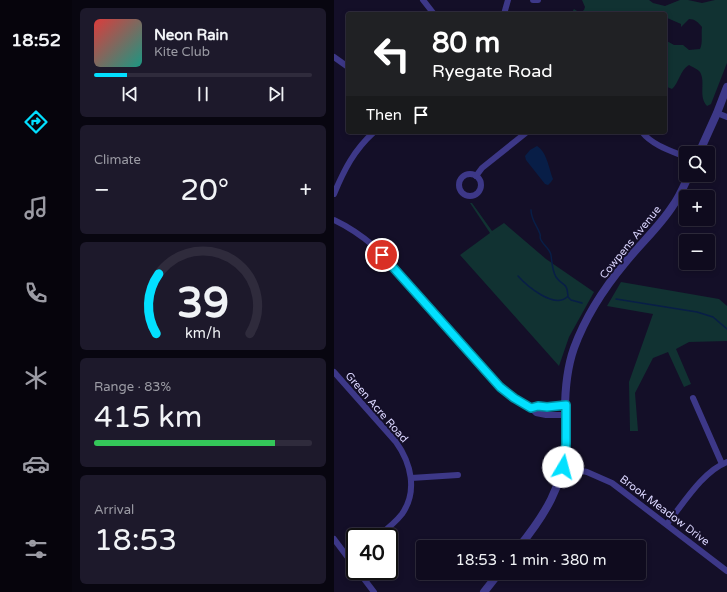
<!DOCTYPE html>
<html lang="en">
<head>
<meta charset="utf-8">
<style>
	body { margin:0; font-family:"Varela Round",sans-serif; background:#1d192b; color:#f1f3f6; height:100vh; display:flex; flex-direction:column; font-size:15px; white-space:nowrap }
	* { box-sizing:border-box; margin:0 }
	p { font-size:13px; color:#9b9ba4 }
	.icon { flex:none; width:22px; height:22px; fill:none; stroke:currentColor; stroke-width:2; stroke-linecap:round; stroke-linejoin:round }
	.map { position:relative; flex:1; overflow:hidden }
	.panel { display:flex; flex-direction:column; gap:8px; padding:8px; background:#080610; width:262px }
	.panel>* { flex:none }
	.banner { position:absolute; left:12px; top:12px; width:321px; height:122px; border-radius:4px; box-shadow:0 2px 6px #0003,0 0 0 1px #2f2b3c; background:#202124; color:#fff; overflow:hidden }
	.controls { position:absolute; left:345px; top:146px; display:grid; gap:8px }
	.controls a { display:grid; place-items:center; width:36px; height:36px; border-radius:4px; background:#0f0b1e; box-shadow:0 2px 6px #0003,0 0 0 1px #2f2b3c; font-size:20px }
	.speed { position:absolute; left:12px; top:528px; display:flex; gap:8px; font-size:20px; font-weight:700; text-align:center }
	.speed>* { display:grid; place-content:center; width:52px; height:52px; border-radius:50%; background:#0f0b1e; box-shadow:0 2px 6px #0003,0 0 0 1px #2f2b3c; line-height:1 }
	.speed .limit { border:2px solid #111; border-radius:6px; background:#fff; color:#111 }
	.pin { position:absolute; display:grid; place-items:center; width:34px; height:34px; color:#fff; margin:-17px; border:2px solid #fff; border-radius:50%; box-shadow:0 1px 4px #0007 }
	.me { position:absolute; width:44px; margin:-22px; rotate:8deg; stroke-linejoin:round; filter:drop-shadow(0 0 3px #0008) }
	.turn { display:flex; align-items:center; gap:14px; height:84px; padding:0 20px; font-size:18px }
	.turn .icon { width:52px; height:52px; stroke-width:2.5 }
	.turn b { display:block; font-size:28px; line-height:34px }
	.then { display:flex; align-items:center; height:38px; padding:0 20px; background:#0003; gap:8px; font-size:15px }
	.big { font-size:30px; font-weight:600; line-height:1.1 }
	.panel .card { flex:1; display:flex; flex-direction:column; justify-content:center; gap:6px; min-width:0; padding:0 14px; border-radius:6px; background:#1d192b }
	.panel .dial { align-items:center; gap:0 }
	.dial svg { height:104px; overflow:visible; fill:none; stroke:#2f2b3c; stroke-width:7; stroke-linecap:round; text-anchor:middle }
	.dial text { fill:#f1f3f6; stroke:none }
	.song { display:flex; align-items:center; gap:12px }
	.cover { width:48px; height:48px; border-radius:6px; background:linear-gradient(135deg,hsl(0 70% 55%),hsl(170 70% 35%)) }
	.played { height:4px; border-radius:2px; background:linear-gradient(90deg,#02e0ff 15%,#2f2b3c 15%) }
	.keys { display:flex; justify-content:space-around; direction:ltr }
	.heat { display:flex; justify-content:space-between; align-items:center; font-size:22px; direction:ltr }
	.charge { height:6px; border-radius:3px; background:linear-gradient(90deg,#34c759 83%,#2f2b3c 0) }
	.trip { position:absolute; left:82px; top:540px; width:230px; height:40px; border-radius:4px; background:#0f0b1e; box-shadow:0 2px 6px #0003,0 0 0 1px #2f2b3c; font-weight:600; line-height:40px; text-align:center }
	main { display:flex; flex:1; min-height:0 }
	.menu { display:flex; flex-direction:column; width:72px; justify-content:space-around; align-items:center; background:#06040c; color:#9b9ba4 }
	.menu .icon { width:28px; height:28px }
	.menu .current { color:#02e0ff }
	.menu b { font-size:18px; color:#f1f3f6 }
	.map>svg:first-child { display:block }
</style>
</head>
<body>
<main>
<nav class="menu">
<b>18:52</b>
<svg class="icon current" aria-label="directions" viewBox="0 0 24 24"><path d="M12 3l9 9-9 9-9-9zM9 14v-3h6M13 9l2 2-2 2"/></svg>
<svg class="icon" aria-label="music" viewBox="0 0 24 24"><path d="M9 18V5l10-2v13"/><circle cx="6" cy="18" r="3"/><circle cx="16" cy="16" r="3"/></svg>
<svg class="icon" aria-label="phone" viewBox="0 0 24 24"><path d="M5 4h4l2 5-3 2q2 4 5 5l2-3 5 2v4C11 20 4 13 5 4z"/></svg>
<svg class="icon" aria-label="climate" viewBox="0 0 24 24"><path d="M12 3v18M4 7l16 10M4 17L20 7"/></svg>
<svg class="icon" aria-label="car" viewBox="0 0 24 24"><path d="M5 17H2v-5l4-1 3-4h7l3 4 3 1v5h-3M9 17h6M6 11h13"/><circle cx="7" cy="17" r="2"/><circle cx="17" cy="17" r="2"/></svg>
<svg class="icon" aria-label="filters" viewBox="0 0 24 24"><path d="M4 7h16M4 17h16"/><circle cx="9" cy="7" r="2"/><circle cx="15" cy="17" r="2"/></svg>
</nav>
<section class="panel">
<div class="card">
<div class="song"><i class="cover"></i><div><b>Neon Rain</b><p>Kite Club</p></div></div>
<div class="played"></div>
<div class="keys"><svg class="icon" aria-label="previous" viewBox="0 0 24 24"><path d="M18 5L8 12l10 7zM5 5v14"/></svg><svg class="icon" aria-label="pause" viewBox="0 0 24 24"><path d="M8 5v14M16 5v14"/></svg><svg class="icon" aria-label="next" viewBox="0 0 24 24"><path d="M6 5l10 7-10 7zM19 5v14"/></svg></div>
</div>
<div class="card"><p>Climate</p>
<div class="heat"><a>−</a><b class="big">20°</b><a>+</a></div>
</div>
<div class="card dial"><svg viewBox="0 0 100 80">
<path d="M14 69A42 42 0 1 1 86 69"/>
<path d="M14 69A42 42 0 0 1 16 23" stroke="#02e0ff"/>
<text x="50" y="56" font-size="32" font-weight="700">39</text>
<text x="50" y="72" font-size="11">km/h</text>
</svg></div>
<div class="card"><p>Range · 83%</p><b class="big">415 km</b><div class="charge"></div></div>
<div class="card"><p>Arrival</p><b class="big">18:53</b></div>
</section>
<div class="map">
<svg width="393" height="592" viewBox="0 0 393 592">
	<rect width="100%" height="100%" fill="#140f28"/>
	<g fill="#113232">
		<path d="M 248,0 L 315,0 L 319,3 L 331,6 L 346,0 L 354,0 L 368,3 L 381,0 L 393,0 L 393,63 L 377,104 L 373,106 C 364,96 372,82 366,72 C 364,69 358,67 355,65 C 346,70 345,83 338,89 L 331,86 L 331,40 L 340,45 L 349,45 L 355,50 L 366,49 C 369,43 367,34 368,27 C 364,22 361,19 355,19 L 347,27 L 347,24 L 331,17 L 331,14 L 237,14 L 240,9 L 246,13 L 250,10 L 251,7 Z"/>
		<path d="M 136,203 L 138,203 L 158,231 L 170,223 L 212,259 L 260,292 L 235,337 L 225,366 L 126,255 L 156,233 Z"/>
		<path d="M 287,282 L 385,299 L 393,306 L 393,341 L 355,342 L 342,349 L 357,384 L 350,387 L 334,352 L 319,358 L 301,393 L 304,431 L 296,431 L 295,382 L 319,314 L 273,306 Z"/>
	</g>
	<path fill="#081e47" d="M 203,146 C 213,152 215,169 219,179 L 217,182 L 214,185 L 211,184 L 192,160 L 191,156 L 196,150 Z"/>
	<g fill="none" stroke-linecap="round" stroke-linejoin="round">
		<g stroke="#081e47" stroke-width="1.5">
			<path d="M 197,210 C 197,220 203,225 206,234 C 207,237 205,236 207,240 C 210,246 216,249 217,255 C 218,262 218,270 222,277 C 229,287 233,281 234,297 L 237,300 L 248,303"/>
			<path d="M 184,276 C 193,286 220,309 233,297"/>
			<path d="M 282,299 L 363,312 L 379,317 L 393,329"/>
		</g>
		<g stroke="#3d3888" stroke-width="6">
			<path d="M 89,0 L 100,14"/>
			<path d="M 199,0 L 204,0"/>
			<path d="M 170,14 L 174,0"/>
			<path d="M 0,57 L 14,67"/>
			<path d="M 383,113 L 393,117"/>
			<path d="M 308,132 C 318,145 337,151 352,157"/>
			<circle cx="136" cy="185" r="11"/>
			<path d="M 142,176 L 148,168 L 193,132"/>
			<path d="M 0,194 C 10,170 20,150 40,132"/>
			<path d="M 0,220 C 15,227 28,236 41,247 L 167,387 L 180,398 L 197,408 L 202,413 L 212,415 L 232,415"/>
			<path d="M 0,372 L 62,442 C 77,463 84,491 68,514 C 61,523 52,530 43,537"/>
			<path d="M 359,398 L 388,464"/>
			<path d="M 197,408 L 205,406 L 213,407 L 232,405"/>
			<path d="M 229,467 L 253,472 L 278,483 L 393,571"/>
			<path d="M 77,478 L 124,475"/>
			<path d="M 333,524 C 349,504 369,471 393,462"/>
			<path d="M 0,539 L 21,567"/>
			<path d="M 24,571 L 40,592"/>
		</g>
		<g stroke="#3d3888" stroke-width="8">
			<path d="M 365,153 L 383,113 L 393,87"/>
			<path d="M 185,547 C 210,516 230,485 232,444 C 233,433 232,422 231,411 C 231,390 233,368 240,348 C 251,318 271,287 291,263 C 306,244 325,227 338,207 C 345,198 350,186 355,175"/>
			<path d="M 150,592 L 165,573"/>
		</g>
	</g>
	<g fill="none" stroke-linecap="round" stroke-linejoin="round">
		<g stroke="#0192a6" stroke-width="10">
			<path id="route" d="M 48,255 L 166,387 L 180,398 L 197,408 L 204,406 L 213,407 L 232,405 L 232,444 L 229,467"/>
		</g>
		<use href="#route" stroke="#02e0ff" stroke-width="7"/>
	</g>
	<g text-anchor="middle" stroke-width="4" stroke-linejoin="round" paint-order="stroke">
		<g font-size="11" fill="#dbd6ff" stroke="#140f28">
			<text transform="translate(296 242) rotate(-51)" y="4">Cowpens Avenue</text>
			<text transform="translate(43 407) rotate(49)" y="4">Green Acre Road</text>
			<text transform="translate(331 510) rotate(37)" y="4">Brook Meadow Drive</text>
		</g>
	</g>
</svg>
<div class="controls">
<a><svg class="icon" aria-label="search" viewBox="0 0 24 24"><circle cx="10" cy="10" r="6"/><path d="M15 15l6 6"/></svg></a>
<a>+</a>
<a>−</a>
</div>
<div class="speed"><div class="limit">40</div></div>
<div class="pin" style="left:48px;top:255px;background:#d93025"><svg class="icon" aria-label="arrive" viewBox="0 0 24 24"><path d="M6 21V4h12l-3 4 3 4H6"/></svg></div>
<svg class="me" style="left:229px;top:467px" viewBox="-20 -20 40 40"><circle r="19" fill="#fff"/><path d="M0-13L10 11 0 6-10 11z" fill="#02e0ff"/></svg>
<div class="trip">18:53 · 1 min · 380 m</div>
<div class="banner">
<div class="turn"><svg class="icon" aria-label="left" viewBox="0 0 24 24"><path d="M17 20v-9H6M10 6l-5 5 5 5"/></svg><div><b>80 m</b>Ryegate Road</div></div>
<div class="then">Then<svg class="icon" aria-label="arrive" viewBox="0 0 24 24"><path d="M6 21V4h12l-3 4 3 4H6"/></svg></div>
</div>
</div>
</main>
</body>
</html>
